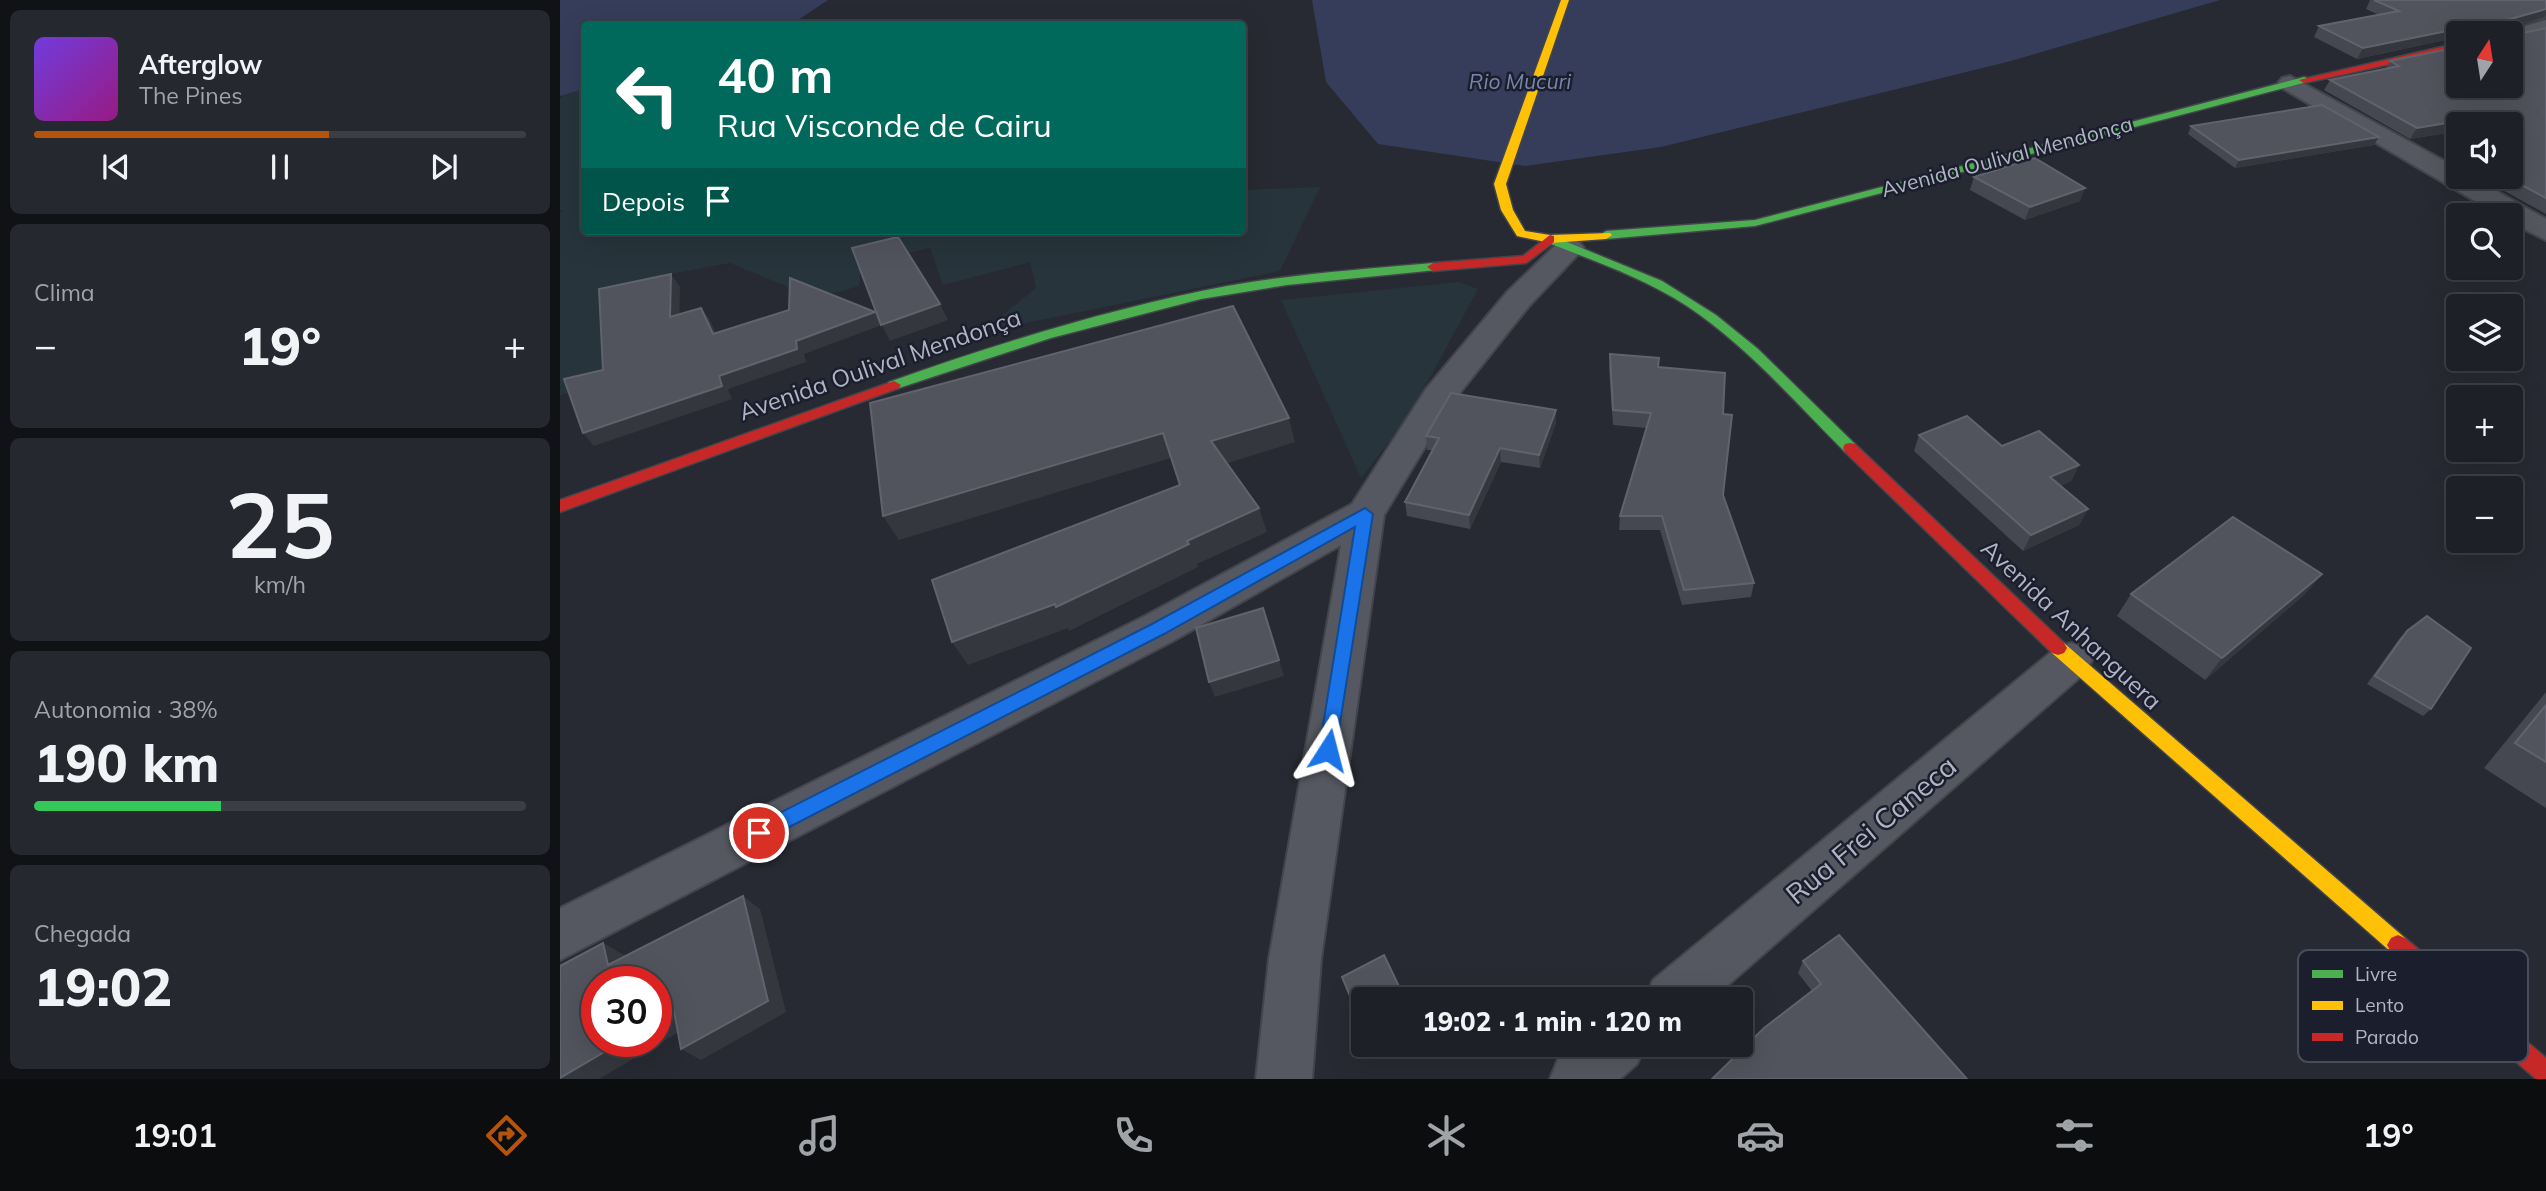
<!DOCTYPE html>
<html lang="pt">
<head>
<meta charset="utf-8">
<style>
	body { margin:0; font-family:Mulish,sans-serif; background:#25282e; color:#f1f3f6; height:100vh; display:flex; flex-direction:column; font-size:26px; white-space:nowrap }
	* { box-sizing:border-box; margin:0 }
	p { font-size:23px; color:#a0a3a7 }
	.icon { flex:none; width:38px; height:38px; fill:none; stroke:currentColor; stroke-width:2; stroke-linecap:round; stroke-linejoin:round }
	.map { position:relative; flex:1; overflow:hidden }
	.panel { display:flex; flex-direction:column; gap:10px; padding:10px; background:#101215; width:560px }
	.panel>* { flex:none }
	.top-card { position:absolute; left:21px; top:21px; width:665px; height:214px; border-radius:7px; box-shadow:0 7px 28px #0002,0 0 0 2px #3b3e43; background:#00695c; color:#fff; overflow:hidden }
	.needle { width:46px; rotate:12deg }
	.tools { position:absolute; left:1886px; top:21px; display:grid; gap:14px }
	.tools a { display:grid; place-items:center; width:77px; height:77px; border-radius:7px; background:#1d2026; box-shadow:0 7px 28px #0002,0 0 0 2px #3b3e43; font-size:35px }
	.speed { position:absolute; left:21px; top:966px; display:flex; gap:14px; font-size:35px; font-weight:700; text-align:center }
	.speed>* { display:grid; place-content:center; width:91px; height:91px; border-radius:50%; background:#1d2026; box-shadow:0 7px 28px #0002,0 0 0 2px #3b3e43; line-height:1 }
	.speed .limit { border:10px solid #d22; background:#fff; color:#111 }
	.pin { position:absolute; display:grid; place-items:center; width:60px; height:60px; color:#fff; margin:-30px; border:4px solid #fff; border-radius:50%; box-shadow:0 2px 7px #0007 }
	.me { position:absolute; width:77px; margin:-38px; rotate:9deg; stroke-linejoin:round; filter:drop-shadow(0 0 5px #0008) }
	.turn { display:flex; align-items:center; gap:24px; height:147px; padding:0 21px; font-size:32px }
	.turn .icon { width:91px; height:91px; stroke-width:2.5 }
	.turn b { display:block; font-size:49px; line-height:60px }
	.then { display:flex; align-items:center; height:66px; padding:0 21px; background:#0003; gap:14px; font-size:26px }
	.big { font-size:52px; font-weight:800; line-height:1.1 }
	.panel .tile { flex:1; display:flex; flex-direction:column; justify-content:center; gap:10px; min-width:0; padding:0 24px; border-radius:10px; background:#25282e }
	.panel .dial { align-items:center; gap:0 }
	.dial b { font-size:91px; line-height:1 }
	.song { display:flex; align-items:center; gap:21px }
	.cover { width:84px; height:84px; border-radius:10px; background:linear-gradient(135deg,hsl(260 70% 55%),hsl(310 70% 35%)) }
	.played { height:7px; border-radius:4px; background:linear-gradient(90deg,#b45309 60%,#3b3e43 60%) }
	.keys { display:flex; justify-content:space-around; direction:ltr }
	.heat { display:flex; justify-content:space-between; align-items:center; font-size:38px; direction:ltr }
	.charge { height:10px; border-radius:5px; background:linear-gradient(90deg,#34c759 38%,#3b3e43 0) }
	.trip { position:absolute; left:791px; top:987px; width:402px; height:70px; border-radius:7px; background:#1d2026; box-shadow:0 7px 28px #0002,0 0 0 2px #3b3e43; font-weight:800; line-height:70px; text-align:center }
	.tab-bar { display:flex; height:112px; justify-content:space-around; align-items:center; background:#0c0d0f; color:#a0a3a7 }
	.tab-bar .icon { width:49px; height:49px }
	.tab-bar .active { color:#b45309 }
	.tab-bar b { font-size:32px; color:#f1f3f6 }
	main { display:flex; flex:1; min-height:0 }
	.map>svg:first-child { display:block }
</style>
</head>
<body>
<main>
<section class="panel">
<div class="tile">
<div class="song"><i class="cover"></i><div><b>Afterglow</b><p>The Pines</p></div></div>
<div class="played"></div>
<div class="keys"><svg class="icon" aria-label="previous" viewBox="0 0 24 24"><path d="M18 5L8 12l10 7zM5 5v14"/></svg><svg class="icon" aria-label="pause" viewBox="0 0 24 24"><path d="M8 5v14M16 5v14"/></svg><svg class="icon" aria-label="next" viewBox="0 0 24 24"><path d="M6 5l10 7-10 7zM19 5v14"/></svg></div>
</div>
<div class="tile"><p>Clima</p>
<div class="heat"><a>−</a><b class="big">19°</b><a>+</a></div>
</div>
<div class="tile dial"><b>25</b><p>km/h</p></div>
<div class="tile"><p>Autonomia · 38%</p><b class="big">190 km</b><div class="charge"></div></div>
<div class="tile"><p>Chegada</p><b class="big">19:02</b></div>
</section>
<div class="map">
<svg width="1986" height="1079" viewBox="0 0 1986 1079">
	<rect width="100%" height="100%" fill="#272a32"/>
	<g fill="#27343b">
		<path d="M 24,82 L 24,231 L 682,231 L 683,190 L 760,187 L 720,271 L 422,332 L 476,288 L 470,262 L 383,285 L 370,248 L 301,264 L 299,286 L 275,293 L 238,291 L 170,263 L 98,276 L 43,305 L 39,325 L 90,314 L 117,368 L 0,395 L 0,212 L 3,211 L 0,210 L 0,99 L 13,84 Z"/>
		<path d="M 899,282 L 918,289 L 849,416 L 801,478 L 721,300 Z"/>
	</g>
	<g fill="#353d5a">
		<path d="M 0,0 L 268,0 L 232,24 L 24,24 L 24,89 L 0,96 Z"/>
		<path d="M 752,0 L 1660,0 L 1447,62 L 1101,147 L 965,166 L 818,144 L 766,82 Z"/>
	</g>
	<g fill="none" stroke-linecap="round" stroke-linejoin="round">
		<g stroke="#43454c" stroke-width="4">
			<g id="street">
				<path d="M 1986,20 L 1986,34 L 1951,42 L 1951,33 L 1941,33 Z"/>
				<path d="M 1730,76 L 1899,169 L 1899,177 L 1912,177 L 1986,219 L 1986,240 L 1951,223 L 1951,215 L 1939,215 L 1722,88 L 1718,83 L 1722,78 Z"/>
				<path d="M 1009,239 L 1019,242 L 1024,248 L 969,306 L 891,404 L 824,515 L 761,959 L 752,1079 L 696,1079 L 709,959 L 781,545 L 613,641 L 0,960 L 0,908 L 583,617 L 792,504 L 866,389 L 947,292 L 999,242 Z"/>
				<path d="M 1511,643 L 1526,648 L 1532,660 L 1526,672 L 1152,999 L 1085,999 L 1093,980 L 1496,648 Z"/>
				<path d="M 1016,1045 L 1085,1045 L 1077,1064 L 1060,1079 L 990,1079 L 998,1059 Z"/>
			</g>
		</g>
		<g stroke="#43454c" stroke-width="3">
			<g id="fast">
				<path d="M 1744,77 L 1747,78 L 1747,82 L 1195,226 L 1046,239 L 1040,235 L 1046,231 L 1195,220 Z"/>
				<path d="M 990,235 L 1102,281 L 1156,315 L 1198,349 L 1295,444 L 1297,448 L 1295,452 L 1285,452 C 1234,401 1187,346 1127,306 C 1084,278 1034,261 986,242 L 986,236 Z"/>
				<path d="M 873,263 L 877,264 L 877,270 L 727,285 L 641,299 L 491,338 L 339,388 L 334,389 L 327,385 L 329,382 C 439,343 552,308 667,286 C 735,274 804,269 873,263 Z"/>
			</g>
		</g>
		<g stroke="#43454c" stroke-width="3">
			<g id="slow">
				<path d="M 1001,0 L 1009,0 L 946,184 L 953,210 L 965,231 L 990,235 L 1050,233 L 1052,235 L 1046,239 L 990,243 L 957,236 L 941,210 L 934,184 Z"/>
				<path d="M 1498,641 L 1504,643 L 1845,938 L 1849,945 L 1845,952 L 1838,955 L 1831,952 L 1492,653 L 1489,648 L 1492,643 Z"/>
			</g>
		</g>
		<g stroke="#43454c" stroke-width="3">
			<g id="jam">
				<path d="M 1899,43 L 1899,49 L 1744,83 L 1739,80 Z"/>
				<path d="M 990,235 L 994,236 L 994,242 L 966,263 L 873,271 L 867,267 L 873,263 L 963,256 Z"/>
				<path d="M 334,381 L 341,385 L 339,388 L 0,512 L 0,500 Z"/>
				<path d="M 1290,443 L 1295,444 L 1504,643 L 1507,648 L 1504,653 L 1498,655 L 1492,653 L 1285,452 L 1283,448 L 1285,444 Z"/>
				<path d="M 1838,935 L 1845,938 L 1986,1058 L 1986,1079 L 1976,1079 L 1831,952 L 1827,945 L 1831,938 Z"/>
			</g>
		</g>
		<use href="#street" fill="#565861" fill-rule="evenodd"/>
		<use href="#fast" fill="#4caf50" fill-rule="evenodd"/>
		<use href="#slow" fill="#ffc107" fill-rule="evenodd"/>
		<use href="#jam" fill="#c62828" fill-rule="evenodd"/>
	</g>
	<g fill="#464851">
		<path d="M 1810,0 L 1986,0 L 1986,18 L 1955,26 L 1958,34 L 1986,28 L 1986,214 L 1919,177 L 1951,177 L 1951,124 L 1946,124 L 1946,123 L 1938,124 L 1899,124 L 1899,131 L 1850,139 L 1764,90 L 1770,80 L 1826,69 L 1830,61 L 1899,47 L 1951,33 L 1899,33 L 1899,37 L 1797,59 L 1754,37 L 1759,26 L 1819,15 L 1806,9 Z"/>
		<path d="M 1631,126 L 1814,145 L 1675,168 L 1628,134 Z"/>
		<path d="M 1414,177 L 1520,201 L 1465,220 L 1410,190 Z"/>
		<path d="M 1050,354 L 1099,367 L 1163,414 L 1163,495 L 1194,583 L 1191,597 L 1122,605 L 1100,530 L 1059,530 L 1060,516 L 1087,428 L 1053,425 L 1049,369 Z"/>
		<path d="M 996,423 L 980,468 L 941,462 L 910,529 L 847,516 L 845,502 L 873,450 L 867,450 L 866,436 Z"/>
		<path d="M 1359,435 L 1442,446 L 1519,465 L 1511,481 L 1500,486 L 1528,509 L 1519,525 L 1463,551 L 1354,451 Z"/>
		<path d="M 1762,574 L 1743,596 L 1645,680 L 1557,616 L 1571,594 Z"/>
		<path d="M 1847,631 L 1871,709 L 1863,716 L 1807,684 L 1839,639 Z"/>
		<path d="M 1986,692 L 1986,808 L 1924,768 Z"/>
		<path d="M 1243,961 L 1407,1079 L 1252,991 L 1238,973 Z"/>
	</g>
	<g fill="#35373f">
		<path d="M 1986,9 L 1985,17 L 1940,30 L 1947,20 Z"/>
		<path d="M 1907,27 L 1903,33 L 1899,33 L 1899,37 L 1797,59 L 1803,48 Z"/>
		<path d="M 1953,112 L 1946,123 L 1938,124 L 1899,124 L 1899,131 L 1850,139 L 1857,128 Z"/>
		<path d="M 1819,137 L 1814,145 L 1675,168 L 1679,160 Z"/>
		<path d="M 1525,188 L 1520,201 L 1465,220 L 1470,207 Z"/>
		<path d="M 111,274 L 120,287 L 119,330 L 110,317 Z"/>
		<path d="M 380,304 L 388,320 L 330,341 L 322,325 L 244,354 L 246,362 L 168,389 L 172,399 L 34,446 L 23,433 L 159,376 L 236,341 L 315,312 L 322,324 Z"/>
		<path d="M 141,308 L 150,320 L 162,346 L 153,334 Z"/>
		<path d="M 996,410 L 996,423 L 980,468 L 979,455 Z"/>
		<path d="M 729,418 L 735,442 L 659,466 L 651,441 Z"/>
		<path d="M 603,433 L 611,458 L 339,540 L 323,516 Z"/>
		<path d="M 940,448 L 941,462 L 910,529 L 909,515 Z"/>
		<path d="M 1519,465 L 1511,481 L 1483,493 L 1490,477 Z"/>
		<path d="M 699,508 L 707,532 L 637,564 L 638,567 L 509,631 L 508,628 L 408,665 L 392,642 L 627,541 Z"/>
		<path d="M 1528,509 L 1519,525 L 1463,551 L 1471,535 Z"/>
		<path d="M 1762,574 L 1743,596 L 1645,680 L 1662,658 Z"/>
		<path d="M 703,608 L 724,676 L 655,697 L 649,682 Z"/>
		<path d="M 183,896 L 200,909 L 226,1012 L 141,1060 L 121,1049 Z"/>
		<path d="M 43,943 L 64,955 L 69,977 L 48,965 Z"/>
		<path d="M 114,1011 L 134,1023 L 39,1079 L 0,1079 L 0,1078 L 63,1041 L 96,1041 L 96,1022 Z"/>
		<path d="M 818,1045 L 831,1045 L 814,1054 L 812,1048 Z"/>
	</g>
	<g fill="#51545d" stroke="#60636d" stroke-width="2">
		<path d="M 1814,0 L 1986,0 L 1986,9 L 1947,20 L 1948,25 L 1955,25 L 1958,34 L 1986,28 L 1986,198 L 1947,177 L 1951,177 L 1951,139 L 1960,136 L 1953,112 L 1857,128 L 1770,80 L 1839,66 L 1830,61 L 1899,47 L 1899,86 L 1951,86 L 1951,33 L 1907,33 L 1907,27 L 1803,48 L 1759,26 L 1839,11 Z"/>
		<path d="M 1762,105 L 1819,137 L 1679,160 L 1631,126 Z"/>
		<path d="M 1475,158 L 1525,188 L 1470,207 L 1414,177 Z"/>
		<path d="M 338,237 L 380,304 L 321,325 L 292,248 Z"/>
		<path d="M 111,274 L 110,317 L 141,308 L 153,334 L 229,310 L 230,278 L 315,312 L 236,341 L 237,349 L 159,376 L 162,386 L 23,433 L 4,379 L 43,370 L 39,289 Z"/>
		<path d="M 673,306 L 729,418 L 651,441 L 699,508 L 627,541 L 629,544 L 496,607 L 495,604 L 392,642 L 372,580 L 620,485 L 603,433 L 323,516 L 310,403 Z"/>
		<path d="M 1050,354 L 1099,358 L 1098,367 L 1165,373 L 1163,414 L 1172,415 L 1163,495 L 1194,583 L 1124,590 L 1102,516 L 1060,516 L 1091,413 L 1053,410 Z"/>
		<path d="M 891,393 L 996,410 L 979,455 L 940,448 L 909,515 L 845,502 L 879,438 L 866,436 Z"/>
		<path d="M 1407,416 L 1442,446 L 1479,431 L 1519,465 L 1490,477 L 1528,509 L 1471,535 L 1359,435 Z"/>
		<path d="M 1673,517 L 1762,574 L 1662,658 L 1571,594 Z"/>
		<path d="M 703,608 L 719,660 L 649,682 L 636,628 Z"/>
		<path d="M 1867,616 L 1911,648 L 1871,709 L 1815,676 L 1847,631 Z"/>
		<path d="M 1986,705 L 1986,762 L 1955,743 Z"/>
		<path d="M 183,896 L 208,1001 L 121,1049 L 114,1011 L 96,1022 L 96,982 L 37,982 L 37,1041 L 63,1041 L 0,1078 L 0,966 L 43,943 L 48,965 Z"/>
		<path d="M 1279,935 L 1407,1079 L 1152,1079 L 1204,1028 L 1261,984 L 1243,961 Z"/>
		<path d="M 824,955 L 845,999 L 803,999 L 803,1027 L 782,977 Z"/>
	</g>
	<path fill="#1a73e8" stroke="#114b97" stroke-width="2" d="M 805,508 L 813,514 L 775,755 L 762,755 L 759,750 L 795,527 L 604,634 L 206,839 L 199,842 L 192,839 L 189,833 L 192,827 L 592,624 Z"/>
	<g text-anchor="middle" stroke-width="5" stroke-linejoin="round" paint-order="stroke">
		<g font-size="21" font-style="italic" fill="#7a85ab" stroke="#1b1f2d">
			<text x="960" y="89">Rio Mucuri</text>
		</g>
		<g font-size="21" fill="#b0b4c4" stroke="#1b1f2d">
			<text transform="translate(1447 157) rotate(-15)" y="7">Avenida Oulival Mendonça</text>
		</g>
		<g font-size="24" fill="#b0b4c4" stroke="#1b1f2d">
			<text transform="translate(320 365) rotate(-19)" y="8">Avenida Oulival Mendonça</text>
			<text transform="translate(1511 625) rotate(43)" y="8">Avenida Anhanguera</text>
		</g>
		<g font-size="28" fill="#b0b4c4" stroke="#1b1f2d">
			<text transform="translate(1311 830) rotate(-40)" y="10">Rua Frei Caneca</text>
		</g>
	</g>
	<rect x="1738" y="950" width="230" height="112" rx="10" fill="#1b1f2d" stroke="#484c5a" stroke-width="2"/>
	<rect x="1752" y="970" width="31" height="8" fill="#4caf50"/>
	<rect x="1752" y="1001" width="31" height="9" fill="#ffc107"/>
	<rect x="1752" y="1033" width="31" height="8" fill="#c62828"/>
	<g font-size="19" fill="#b0b4c4">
		<text x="1795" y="981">Livre</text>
		<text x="1795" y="1012">Lento</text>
		<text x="1795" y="1044">Parado</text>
	</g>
</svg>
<div class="tools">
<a><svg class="needle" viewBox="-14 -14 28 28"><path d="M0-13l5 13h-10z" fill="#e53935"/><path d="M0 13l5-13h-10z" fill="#a0a3a7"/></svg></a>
<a><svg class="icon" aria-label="sound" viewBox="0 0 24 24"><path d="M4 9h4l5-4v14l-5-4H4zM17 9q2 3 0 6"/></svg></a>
<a><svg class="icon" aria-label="search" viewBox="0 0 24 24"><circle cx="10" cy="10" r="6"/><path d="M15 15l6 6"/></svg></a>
<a><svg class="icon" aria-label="layers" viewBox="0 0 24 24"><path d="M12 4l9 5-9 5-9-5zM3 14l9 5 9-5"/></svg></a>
<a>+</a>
<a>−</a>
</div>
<div class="speed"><div class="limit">30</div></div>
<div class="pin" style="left:199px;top:833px;background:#d93025"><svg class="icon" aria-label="arrive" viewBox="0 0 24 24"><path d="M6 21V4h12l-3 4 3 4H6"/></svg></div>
<svg class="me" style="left:768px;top:750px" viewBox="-20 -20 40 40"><path d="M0-17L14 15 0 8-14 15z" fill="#1a73e8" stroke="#fff" stroke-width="4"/></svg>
<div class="trip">19:02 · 1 min · 120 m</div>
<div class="top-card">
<div class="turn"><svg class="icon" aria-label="left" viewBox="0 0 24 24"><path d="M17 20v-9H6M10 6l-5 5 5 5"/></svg><div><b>40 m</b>Rua Visconde de Cairu</div></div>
<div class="then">Depois<svg class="icon" aria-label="arrive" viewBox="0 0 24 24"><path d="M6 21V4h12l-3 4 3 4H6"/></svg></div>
</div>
</div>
</main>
<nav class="tab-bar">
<b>19:01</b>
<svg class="icon active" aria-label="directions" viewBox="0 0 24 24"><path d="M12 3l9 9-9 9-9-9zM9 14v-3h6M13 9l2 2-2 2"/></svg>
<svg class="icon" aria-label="music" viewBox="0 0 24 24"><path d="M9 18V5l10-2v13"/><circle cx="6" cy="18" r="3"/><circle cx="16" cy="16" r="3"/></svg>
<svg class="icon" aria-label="phone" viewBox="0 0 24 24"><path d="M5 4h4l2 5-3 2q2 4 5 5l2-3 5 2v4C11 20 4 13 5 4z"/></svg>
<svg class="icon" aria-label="climate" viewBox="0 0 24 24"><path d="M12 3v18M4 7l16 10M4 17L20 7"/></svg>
<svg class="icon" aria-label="car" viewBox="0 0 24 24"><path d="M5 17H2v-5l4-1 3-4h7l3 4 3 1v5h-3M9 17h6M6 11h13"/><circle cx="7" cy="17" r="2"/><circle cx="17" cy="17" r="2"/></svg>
<svg class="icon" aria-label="filters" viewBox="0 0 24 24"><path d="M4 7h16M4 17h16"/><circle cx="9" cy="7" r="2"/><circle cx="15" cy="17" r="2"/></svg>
<b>19°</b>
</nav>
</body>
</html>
